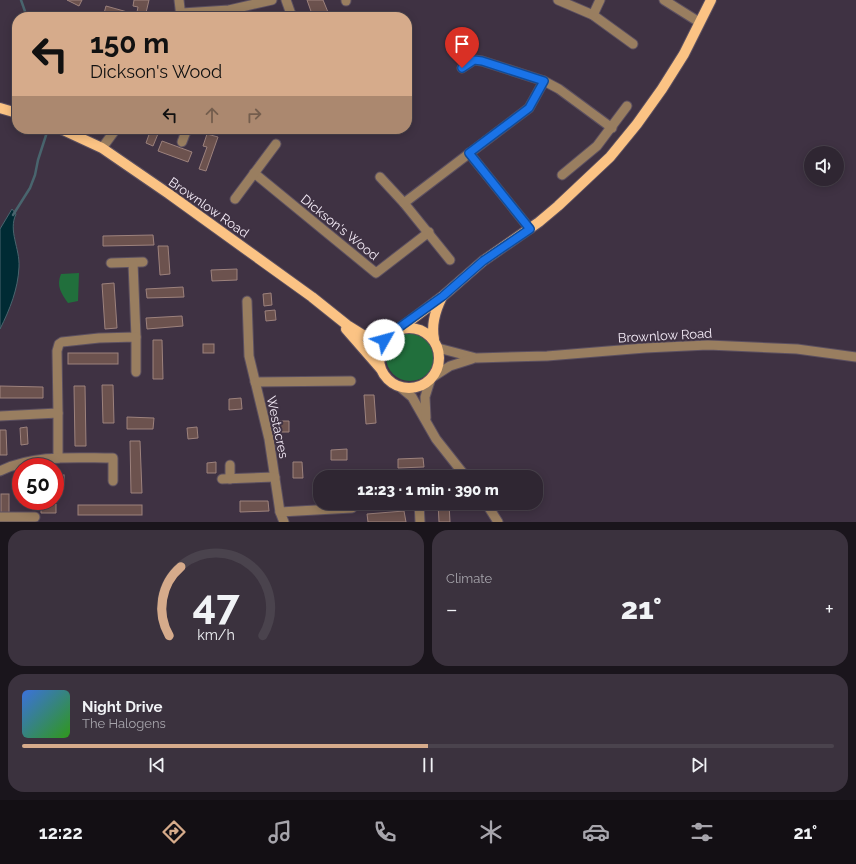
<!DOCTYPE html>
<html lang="en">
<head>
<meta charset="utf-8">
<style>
	body { margin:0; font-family:Raleway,sans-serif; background:#3b323e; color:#f1f3f6; height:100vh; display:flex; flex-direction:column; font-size:15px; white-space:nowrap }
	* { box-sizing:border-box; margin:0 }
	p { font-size:13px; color:#a7a5ac }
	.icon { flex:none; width:22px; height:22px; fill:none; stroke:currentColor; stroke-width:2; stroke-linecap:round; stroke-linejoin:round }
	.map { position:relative; height:522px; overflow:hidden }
	.details { display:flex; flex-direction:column; gap:8px; padding:8px; background:#1a151c; flex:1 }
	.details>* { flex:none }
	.banner { position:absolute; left:12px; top:12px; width:400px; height:122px; border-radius:16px; box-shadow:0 2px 10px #0003,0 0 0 1px #4a434d; background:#d6ab8b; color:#111; overflow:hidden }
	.buttons { position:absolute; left:804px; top:146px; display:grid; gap:8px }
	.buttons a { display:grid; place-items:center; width:40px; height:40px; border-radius:50%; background:#2f2632; box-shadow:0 2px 10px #0003,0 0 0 1px #4a434d; font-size:20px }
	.speed { position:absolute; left:12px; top:458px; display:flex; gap:8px; font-size:20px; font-weight:700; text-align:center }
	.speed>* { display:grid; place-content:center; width:52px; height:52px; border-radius:50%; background:#2f2632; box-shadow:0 2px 10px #0003,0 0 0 1px #4a434d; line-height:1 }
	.speed .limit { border:6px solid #d22; background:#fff; color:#111 }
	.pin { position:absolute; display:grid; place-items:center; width:34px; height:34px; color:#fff; margin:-41px -17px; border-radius:50% 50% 50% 0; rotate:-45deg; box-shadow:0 0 4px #0007 }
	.pin .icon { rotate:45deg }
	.me { position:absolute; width:44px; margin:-22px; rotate:52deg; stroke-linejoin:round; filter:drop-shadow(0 0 3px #0008) }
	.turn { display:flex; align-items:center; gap:14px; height:84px; padding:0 12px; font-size:18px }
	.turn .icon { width:52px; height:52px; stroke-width:2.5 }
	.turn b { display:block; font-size:28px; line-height:34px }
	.lanes { display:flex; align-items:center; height:38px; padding:0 12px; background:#0003; justify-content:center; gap:20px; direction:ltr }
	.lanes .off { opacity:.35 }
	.big { font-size:30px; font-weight:800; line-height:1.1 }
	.details .widget { flex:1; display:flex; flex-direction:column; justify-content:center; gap:6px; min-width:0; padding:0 14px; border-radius:16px; background:#3b323e }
	.details .dial { align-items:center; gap:0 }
	.dial svg { height:104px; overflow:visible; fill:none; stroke:#4a434d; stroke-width:7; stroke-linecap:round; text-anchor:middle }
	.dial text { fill:#f1f3f6; stroke:none }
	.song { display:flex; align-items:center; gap:12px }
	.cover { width:48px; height:48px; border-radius:6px; background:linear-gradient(135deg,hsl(220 70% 55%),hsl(110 70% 35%)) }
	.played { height:4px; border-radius:2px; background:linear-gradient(90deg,#d6ab8b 50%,#4a434d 50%) }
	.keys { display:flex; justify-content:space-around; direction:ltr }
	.heat { display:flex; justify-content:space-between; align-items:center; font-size:22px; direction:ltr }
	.details .tiles { flex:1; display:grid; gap:8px; grid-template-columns:1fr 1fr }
	.widget:last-child { grid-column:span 2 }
	.trip { position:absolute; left:313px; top:470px; width:230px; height:40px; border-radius:16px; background:#2f2632; box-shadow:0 2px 10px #0003,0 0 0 1px #4a434d; font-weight:800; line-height:40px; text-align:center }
	.tab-bar { display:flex; height:64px; justify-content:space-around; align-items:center; background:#130f14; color:#a7a5ac }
	.tab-bar .icon { width:28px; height:28px }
	.tab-bar .current { color:#d6ab8b }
	.tab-bar b { font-size:18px; color:#f1f3f6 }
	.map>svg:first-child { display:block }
</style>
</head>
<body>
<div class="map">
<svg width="856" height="522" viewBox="0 0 856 522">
	<rect width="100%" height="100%" fill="#3f3243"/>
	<g fill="#216f3c">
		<path d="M 79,273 L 78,301 L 68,303 C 61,293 56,286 61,274 Z"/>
		<circle cx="410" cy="357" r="24"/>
	</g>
	<path fill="#002b34" stroke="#49656e" d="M 12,209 L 16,214 C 8,231 20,248 19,267 C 18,289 10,309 0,329 L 0,229 Z"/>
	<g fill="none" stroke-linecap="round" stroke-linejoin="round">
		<g stroke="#49656e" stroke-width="2.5">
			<path d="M 21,0 L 27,17"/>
			<path d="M 13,215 L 30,188 L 35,175 L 38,160 L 48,129"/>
		</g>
	</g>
	<g fill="#6c524e" stroke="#9d827d">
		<path d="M 67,0 L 82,0 L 79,6 Z"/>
		<path d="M 134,0 L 149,0 L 145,17 L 136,17 L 138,7 L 133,6 Z"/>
		<path d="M 307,0 L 323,0 L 330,17 L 313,17 Z"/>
		<path d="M 106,6 L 131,13 L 129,17 L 103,17 Z"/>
		<path d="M 151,129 L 160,129 L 153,146 L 146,143 Z"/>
		<path d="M 215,129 L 231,129 L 229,134 Z"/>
		<path d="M 207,134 L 218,137 L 206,171 L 199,169 L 207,147 L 203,146 Z"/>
		<path d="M 162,141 L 192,152 L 188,162 L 158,151 Z"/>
		<path d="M 153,235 L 154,245 L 103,246 L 103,236 Z"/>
		<path d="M 158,246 L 168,246 L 170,274 L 160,275 Z"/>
		<path d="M 237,269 L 237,280 L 212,281 L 211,270 Z"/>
		<path d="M 114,283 L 117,328 L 105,329 L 102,284 Z"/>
		<path d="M 183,287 L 184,297 L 147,298 L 146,289 Z"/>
		<path d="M 271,293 L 272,305 L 264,306 L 263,294 Z"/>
		<path d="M 275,310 L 276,320 L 266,321 L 265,311 Z"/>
		<path d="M 182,316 L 183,326 L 147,329 L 146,318 Z"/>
		<path d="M 153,340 L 162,340 L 163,379 L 153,379 Z"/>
		<rect x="203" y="344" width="11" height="9"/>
		<rect x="68" y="353" width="50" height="11"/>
		<path d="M 102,385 L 113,385 L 114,423 L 103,423 Z"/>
		<path d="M 0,386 L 43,387 L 43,398 L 0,398 Z"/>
		<path d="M 74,386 L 85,386 L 86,446 L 75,446 Z"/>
		<path d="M 364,395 L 374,395 L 376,423 L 366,424 Z"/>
		<path d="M 241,398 L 242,409 L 229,410 L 229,399 Z"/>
		<path d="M 127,417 L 154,418 L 153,429 L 127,429 Z"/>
		<path d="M 279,421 L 289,421 L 289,432 L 280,432 Z"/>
		<path d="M 27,427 L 28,444 L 21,445 L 20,428 Z"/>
		<path d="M 197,427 L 198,438 L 188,439 L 187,428 Z"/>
		<path d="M 0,430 L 6,430 L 7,455 L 0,455 Z"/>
		<path d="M 130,441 L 140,441 L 142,493 L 131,493 Z"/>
		<path d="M 347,449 L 347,460 L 331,460 L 331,450 Z"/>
		<path d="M 423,458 L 424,467 L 398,468 L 398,459 Z"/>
		<path d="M 216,462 L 216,473 L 207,473 L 207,463 Z"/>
		<path d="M 293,462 L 302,462 L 303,478 L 293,478 Z"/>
		<rect x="55" y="475" width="9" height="10"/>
		<rect x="1" y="494" width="8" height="19"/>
		<path d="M 240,501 L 268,501 L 269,511 L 240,512 Z"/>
		<path d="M 438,503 L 449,503 L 450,522 L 439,522 Z"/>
		<path d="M 56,504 L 56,513 L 41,513 L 41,505 Z"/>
		<rect x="78" y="505" width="64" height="10"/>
		<path d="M 404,511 L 406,522 L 368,522 L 367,514 Z"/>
	</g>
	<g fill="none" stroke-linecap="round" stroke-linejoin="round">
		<g stroke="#5c5060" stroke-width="11">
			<g id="minor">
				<path d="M 179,0 L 181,17"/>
				<path d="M 286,0 L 292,17"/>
				<path d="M 558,0 L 593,15 L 633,44"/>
				<path d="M 664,0 L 699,22"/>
				<path d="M 346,1 L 346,0"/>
				<path d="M 182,13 L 229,10 L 272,0"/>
				<path d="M 593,15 L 600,0"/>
				<path d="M 462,68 L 474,60 L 482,61 L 544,81 L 559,89 L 612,128"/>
				<path d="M 182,142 L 187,129"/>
				<path d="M 102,148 L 116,129"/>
				<path d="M 469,153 L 530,229"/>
				<path d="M 254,173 L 376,273 L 429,232"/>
				<path d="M 562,175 L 597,146 L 627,106"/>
				<path d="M 380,177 L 404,203 L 450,260"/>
				<path d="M 235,199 L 276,144"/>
				<path d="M 404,203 L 529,108 L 544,81"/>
				<path d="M 111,263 L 143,262"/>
				<path d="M 133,263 L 136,337"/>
				<path d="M 247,301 L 249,356 L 269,439 L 280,512 L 284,522"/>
				<path d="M 438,348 L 476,358 L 547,356 L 645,348 L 708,345 L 797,349 L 856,357"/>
				<path d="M 433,377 L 450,366 L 472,359"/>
				<path d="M 255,382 L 351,381"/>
				<path d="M 400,387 L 412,397 L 436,439 L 466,477"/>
				<path d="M 58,413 L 57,351 L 59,344 L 62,342 L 99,338 L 136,337 L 136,372"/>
				<path d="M 0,416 L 58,413 L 58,458"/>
				<path d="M 426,418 L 425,397 L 430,381"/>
				<path d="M 230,465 L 230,479"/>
				<path d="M 0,471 C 35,454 75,458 113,458 L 113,481"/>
				<path d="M 222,479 L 275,477"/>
				<path d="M 419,503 L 420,522"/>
				<path d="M 486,503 L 498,522"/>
				<path d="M 280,512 L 352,508"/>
				<path d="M 0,517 L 35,517"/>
			</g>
		</g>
		<g stroke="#5c5060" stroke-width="12">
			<g id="major">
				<path d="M 0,108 L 17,113"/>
				<path d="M 61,129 L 102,148 L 169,194 L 312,297 L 347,325 L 363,335 L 373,339 L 384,340"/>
				<circle cx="409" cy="358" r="30"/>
				<path d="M 346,329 L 380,368"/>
				<path d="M 399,329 L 443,296 L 483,261 L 539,222 L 558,206 L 610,157 L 637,124 L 662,89 L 684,54 L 711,0"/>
				<path d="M 434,339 C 431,324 435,311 442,297"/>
			</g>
		</g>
		<use href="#minor" stroke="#997e60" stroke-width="9"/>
		<use href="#major" stroke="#fbc384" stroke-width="10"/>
	</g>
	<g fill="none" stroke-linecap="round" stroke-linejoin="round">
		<g stroke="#114b97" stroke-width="10">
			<path id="route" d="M 384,340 L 390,334 L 443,296 L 483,261 L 530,229 L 469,153 L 529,108 L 544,81 L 482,61 L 474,60 L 462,68"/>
		</g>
		<use href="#route" stroke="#1a73e8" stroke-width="7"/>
	</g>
	<g text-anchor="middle" stroke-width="4" stroke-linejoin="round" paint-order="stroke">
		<g font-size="13" fill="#f4ebf7" stroke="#3f3243">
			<text transform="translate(209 207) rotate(35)" y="5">Brownlow Road</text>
			<text transform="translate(340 227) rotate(39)" y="5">Dickson's Wood</text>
			<text transform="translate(665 335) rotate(-3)" y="5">Brownlow Road</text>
			<text transform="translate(278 427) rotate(78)" y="5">Westacres</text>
		</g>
	</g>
</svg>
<div class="buttons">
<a><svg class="icon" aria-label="sound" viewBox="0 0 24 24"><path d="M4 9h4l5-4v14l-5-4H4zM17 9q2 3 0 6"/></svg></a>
</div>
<div class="speed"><div class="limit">50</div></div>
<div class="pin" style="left:462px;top:68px;background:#d93025"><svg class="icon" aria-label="arrive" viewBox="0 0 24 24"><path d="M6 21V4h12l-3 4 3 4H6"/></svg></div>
<svg class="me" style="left:384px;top:340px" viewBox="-20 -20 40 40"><circle r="19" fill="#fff"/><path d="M0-13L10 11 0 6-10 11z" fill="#1a73e8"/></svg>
<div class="trip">12:23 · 1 min · 390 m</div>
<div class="banner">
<div class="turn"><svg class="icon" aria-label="left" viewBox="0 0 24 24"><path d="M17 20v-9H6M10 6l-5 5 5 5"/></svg><div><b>150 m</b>Dickson's Wood</div></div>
<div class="lanes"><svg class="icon" aria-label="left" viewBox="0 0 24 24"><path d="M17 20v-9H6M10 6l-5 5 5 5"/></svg><svg class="icon off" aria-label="ahead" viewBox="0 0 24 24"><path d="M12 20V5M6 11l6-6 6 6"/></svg><svg class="icon off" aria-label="right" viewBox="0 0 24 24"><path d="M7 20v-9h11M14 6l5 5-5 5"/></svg></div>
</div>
</div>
<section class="details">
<div class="tiles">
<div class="widget dial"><svg viewBox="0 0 100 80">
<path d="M14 69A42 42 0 1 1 86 69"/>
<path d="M14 69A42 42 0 0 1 23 16" stroke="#d6ab8b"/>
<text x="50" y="56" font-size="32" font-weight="700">47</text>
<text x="50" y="72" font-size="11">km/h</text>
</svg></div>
<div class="widget"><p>Climate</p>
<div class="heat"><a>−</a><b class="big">21°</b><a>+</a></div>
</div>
<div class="widget">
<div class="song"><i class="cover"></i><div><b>Night Drive</b><p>The Halogens</p></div></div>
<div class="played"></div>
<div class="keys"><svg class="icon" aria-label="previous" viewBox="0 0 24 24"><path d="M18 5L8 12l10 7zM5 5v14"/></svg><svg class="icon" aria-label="pause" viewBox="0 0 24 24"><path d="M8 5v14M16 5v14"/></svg><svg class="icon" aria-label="next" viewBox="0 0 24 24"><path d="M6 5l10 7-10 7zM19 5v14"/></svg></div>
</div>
</div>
</section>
<nav class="tab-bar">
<b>12:22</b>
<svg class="icon current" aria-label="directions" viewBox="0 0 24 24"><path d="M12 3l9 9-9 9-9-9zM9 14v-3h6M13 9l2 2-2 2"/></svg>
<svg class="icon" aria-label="music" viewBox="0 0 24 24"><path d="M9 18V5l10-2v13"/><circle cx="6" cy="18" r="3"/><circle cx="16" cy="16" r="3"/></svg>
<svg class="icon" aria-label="phone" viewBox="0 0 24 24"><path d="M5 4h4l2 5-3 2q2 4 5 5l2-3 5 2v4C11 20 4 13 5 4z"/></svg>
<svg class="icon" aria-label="climate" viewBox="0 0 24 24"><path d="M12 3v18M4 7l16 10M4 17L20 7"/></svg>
<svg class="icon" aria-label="car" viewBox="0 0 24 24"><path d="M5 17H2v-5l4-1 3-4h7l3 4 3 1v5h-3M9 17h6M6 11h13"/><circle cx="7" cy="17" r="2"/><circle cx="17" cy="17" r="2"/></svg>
<svg class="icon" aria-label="filters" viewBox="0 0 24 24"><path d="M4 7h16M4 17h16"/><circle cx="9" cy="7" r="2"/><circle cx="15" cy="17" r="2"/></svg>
<b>21°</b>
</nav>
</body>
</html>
